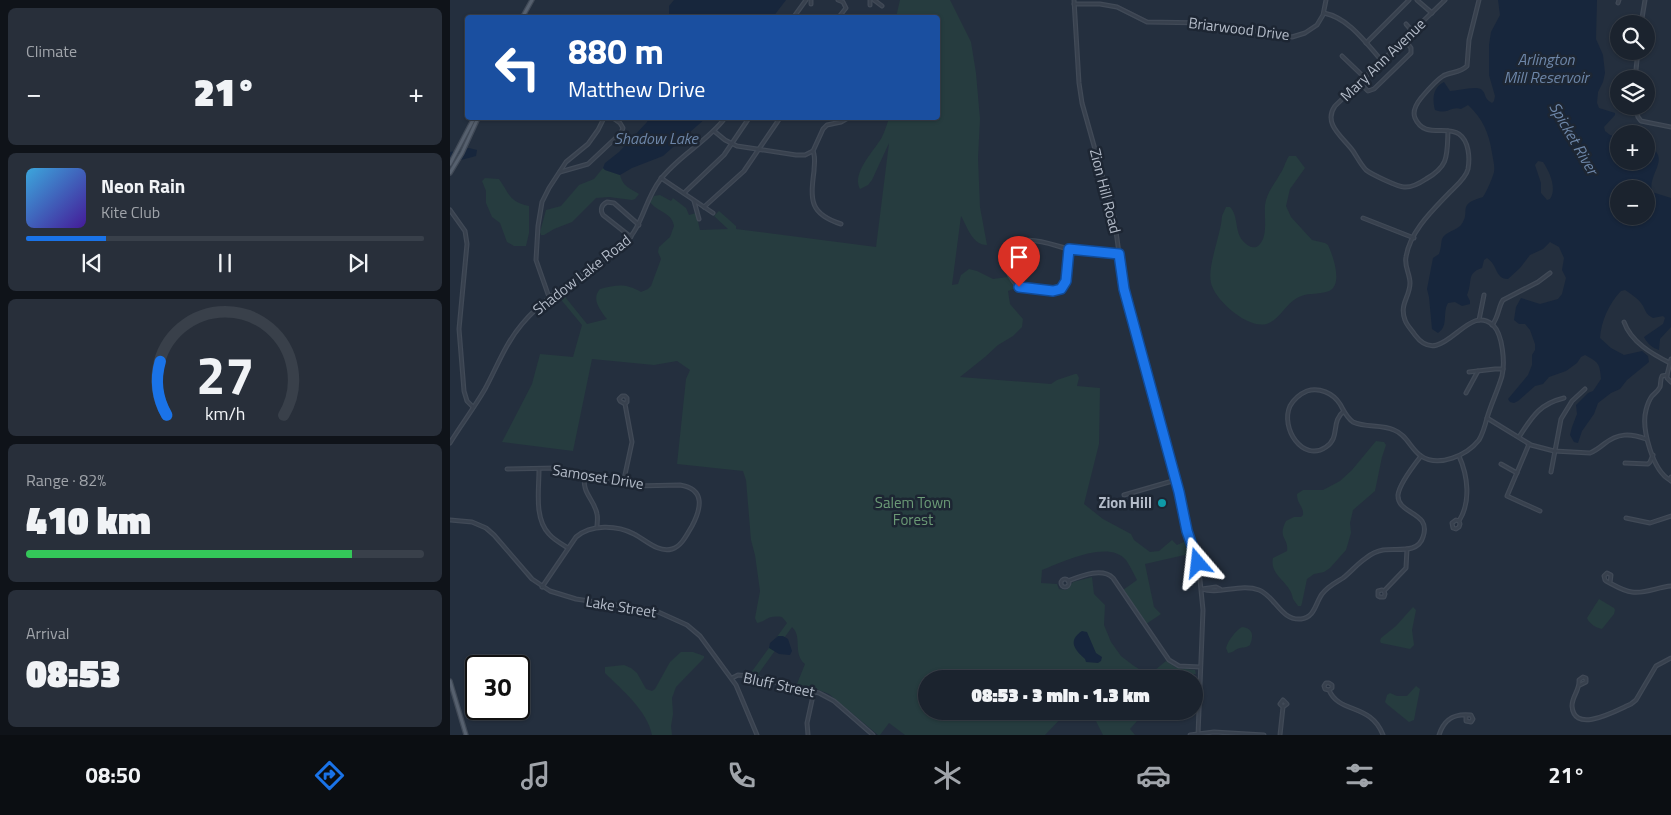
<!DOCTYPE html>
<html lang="en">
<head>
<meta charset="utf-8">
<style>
	body { margin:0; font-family:"Titillium Web",sans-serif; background:#282f3a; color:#f1f3f6; height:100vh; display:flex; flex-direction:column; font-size:19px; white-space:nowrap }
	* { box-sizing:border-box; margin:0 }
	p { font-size:16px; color:#a0a4aa }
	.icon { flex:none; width:28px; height:28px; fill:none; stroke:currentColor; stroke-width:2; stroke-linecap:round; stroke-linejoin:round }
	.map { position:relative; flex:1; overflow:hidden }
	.panel { display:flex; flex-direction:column; gap:8px; padding:8px; background:#0f1319; width:450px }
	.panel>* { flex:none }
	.hud { position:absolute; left:15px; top:15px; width:475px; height:105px; border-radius:5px; box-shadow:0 1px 4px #0004,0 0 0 1px #39404a; background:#1a4fa0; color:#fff; overflow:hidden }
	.fabs { position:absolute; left:1160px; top:15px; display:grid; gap:10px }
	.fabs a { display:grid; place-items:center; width:45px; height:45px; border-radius:50%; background:#1b232e; box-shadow:0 1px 4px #0004,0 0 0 1px #39404a; font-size:25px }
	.speed { position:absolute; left:15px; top:655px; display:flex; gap:10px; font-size:25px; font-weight:700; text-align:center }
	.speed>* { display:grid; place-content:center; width:65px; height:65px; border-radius:50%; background:#1b232e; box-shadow:0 1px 4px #0004,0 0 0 1px #39404a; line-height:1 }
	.speed .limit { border:2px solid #111; border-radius:8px; background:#fff; color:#111 }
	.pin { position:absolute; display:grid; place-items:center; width:42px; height:42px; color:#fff; margin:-51px -21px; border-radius:50% 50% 50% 0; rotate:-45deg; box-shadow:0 0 5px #0007 }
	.pin .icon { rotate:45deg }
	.me { position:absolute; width:55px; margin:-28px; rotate:343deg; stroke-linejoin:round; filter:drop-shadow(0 0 4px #0008) }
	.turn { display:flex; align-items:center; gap:18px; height:105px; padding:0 20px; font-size:22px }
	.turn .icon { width:65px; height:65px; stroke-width:2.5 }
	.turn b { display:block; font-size:35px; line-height:42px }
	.big { font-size:38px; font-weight:800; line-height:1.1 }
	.panel .widget { flex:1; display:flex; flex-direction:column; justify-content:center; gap:8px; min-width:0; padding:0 18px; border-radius:8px; background:#282f3a }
	.panel .dial { align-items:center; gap:0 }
	.dial svg { height:130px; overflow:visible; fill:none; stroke:#39404a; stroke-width:7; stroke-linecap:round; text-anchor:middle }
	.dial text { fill:#f1f3f6; stroke:none }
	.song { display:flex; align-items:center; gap:15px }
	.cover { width:60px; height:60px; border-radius:8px; background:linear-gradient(135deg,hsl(200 70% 55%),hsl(260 70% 35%)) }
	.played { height:5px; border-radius:2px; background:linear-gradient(90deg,#1a73e8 20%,#39404a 20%) }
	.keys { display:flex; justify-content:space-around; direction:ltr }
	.heat { display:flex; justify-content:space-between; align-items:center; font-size:28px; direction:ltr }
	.charge { height:8px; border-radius:4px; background:linear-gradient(90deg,#34c759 82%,#39404a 0) }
	.trip { position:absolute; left:468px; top:670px; width:285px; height:50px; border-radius:25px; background:#1b232e; box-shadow:0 1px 4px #0004,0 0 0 1px #39404a; font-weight:800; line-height:50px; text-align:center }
	.tab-bar { display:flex; height:80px; justify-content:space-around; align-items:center; background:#0b0e12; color:#a0a4aa }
	.tab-bar .icon { width:35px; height:35px }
	.tab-bar .current { color:#1a73e8 }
	.tab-bar b { font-size:22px; color:#f1f3f6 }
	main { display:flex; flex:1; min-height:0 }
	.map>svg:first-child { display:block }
</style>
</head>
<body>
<main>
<section class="panel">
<div class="widget"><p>Climate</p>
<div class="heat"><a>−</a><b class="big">21°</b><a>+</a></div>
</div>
<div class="widget">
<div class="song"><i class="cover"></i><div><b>Neon Rain</b><p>Kite Club</p></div></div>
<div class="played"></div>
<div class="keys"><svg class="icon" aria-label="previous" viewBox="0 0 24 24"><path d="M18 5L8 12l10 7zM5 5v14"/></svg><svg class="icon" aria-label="pause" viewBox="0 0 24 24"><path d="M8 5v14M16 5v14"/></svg><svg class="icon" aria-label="next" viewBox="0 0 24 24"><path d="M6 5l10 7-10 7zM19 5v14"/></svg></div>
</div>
<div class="widget dial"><svg viewBox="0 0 100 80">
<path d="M14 69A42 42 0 1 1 86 69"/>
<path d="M14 69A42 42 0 0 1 10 36" stroke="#1a73e8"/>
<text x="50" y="56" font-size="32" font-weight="700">27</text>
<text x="50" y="72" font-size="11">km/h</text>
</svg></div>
<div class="widget"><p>Range · 82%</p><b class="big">410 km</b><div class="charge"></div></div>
<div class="widget"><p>Arrival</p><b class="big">08:53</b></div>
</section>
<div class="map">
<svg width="1221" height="735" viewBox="0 0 1221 735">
	<rect width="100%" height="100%" fill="#242f3e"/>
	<g fill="#263c3f">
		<path d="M 450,0 L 500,0 L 521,42 L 526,73 L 530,119 L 528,158 L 530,207 L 537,245 C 522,245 517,226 511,216 L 502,285 L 508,284 L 511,275 L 519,269 L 527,271 L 543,279 L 558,277 L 566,288 L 558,291 L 560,304 L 573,319 L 572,327 L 563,336 L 548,345 L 535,357 L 510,377 L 601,384 L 607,380 L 625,374 L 627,374 L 629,378 L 627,386 L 650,388 L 649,444 L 634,504 L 653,519 L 681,534 L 684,540 L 700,552 L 709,551 L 722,540 L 727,545 L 736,541 L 739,554 L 695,564 L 704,607 L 711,614 L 696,624 L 673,590 L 687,580 C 684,574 680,566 676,560 C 659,539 612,562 592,570 L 591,583 L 607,584 L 609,589 L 616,590 L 623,582 L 642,577 L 644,594 L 655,605 L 654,625 L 661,642 L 671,656 L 684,666 L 699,675 L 716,661 L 727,668 L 745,670 L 746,674 L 718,674 L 717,679 L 476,679 L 476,711 L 688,711 L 687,721 L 680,729 L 685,735 L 653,735 L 646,721 L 618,711 L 595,735 L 455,735 L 439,723 L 430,735 L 428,735 L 379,694 L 364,688 L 347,684 L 355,664 C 342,653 353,637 342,627 L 309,673 L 310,677 L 300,674 L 337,623 L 332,617 C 316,615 318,621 307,623 L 305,618 L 310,591 L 305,555 L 301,540 L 296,480 L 293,471 L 227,464 L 236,379 L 240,370 L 227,361 L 204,365 L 142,359 L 123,451 L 52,442 L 82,384 L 90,354 L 123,357 L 132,325 L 108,296 L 112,293 L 137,324 L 157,319 C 150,310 141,299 150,289 C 167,285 175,283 191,292 L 198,289 L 201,286 L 211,259 L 208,252 L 209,247 L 220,237 L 224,226 C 222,212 207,212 200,202 L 204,196 L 210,195 L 221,201 L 223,198 L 236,208 L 239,215 L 246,213 L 250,230 L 278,229 L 264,216 L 269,211 L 286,226 L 286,229 L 426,247 L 439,143 L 422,180 L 418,185 L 410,189 C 401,173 425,150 432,137 C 435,131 437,124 439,118 L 488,118 L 488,18 L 446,17 Z"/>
		<path d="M 839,156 L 846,156 L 855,168 L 840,189 L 836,206 L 841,217 L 862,240 L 875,243 L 878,245 C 883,256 895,288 876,292 C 866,295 857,292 847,298 C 836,304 830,318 819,323 C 801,332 765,301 761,283 C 757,266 771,235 772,216 L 776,207 L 780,207 C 789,216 784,233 794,242 C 798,247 806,250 810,244 C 818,235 814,216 815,205 C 817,192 824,185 830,174 C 834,169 835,162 839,156 Z"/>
		<path d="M 153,168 L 155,170 L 170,175 C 173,187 180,188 189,194 L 185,199 L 182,200 L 159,197 L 146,198 L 122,222 L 104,229 L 94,235 L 91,235 L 90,232 L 96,210 L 111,206 L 129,185 L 144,179 Z"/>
		<path d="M 35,178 L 49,179 C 59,193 59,202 79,206 L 79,233 L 76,246 L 64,246 L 57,242 L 50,223 L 42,217 L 36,203 L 36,191 L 32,181 Z"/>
		<path d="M 926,441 L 934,442 L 936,445 L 932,457 L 925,491 L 903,510 L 900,523 L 901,533 L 896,550 L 880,568 L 874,572 L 864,574 L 857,579 L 852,603 L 851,606 L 848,606 L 843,599 C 841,582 819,576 823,558 L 837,551 C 839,538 827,538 836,521 L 844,517 L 851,517 L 853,515 C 854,506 847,505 847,494 L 853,490 L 873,490 L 890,481 L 902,470 Z"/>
		<path d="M 1149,599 L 1164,608 L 1165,610 L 1164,614 L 1152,629 C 1147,628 1139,624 1137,618 Z"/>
		<path d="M 963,607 L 966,610 L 962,630 L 964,645 L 960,649 L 931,643 L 930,641 L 931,638 L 946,626 Z"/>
		<path d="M 792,627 C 803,628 804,636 800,645 C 796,648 794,647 790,648 C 785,649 783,653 778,653 L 776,648 C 778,641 785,631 792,627 Z"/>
		<path d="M 231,652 L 243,652 L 254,656 L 254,658 L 226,687 L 222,698 L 223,714 L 221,726 L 222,735 L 202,735 C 197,710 172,690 155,673 L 155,667 L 174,665 L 181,668 L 187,673 L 196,689 L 202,691 L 205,689 L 220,662 Z"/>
		<path d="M 966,686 L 970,689 L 964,720 L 959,722 L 938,705 L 935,702 L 937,695 L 940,693 L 947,696 L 957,696 Z"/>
	</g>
	<g fill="#17263c" fill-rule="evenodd">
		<path d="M 224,0 L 336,0 L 323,17 L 219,17 L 219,6 Z"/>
		<path d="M 1048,0 L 1147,0 L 1146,39 L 1153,55 L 1155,73 L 1153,82 L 1148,92 L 1147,103 L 1149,108 L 1165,113 L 1165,115 L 1154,127 L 1155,131 L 1160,135 L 1169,137 L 1169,161 L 1196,161 L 1196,140 C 1200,144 1205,149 1207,153 C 1214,164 1198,177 1202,192 L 1221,198 L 1221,327 L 1210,339 L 1209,350 C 1202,348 1197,343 1194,337 L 1213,324 L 1215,318 L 1213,316 L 1203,318 C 1197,315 1196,312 1193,306 C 1190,300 1181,294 1175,290 L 1171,291 C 1159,303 1151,322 1150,338 L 1161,348 L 1174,355 L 1192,351 L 1198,356 L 1199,362 L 1177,380 L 1170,389 L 1161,393 L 1148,403 L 1144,414 L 1132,431 L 1128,443 L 1124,442 L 1120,435 L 1122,427 L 1127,414 L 1126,405 L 1138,393 L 1143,391 L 1151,379 C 1150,363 1148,362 1135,355 L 1131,357 L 1127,363 L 1116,371 L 1099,377 L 1093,384 L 1085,386 L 1068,401 L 1064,403 L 1060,402 L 1058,399 L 1078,375 L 1082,365 L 1082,355 L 1085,350 L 1085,344 L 1080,330 L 1075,324 L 1069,324 L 1064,320 L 1066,307 L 1071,298 L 1090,304 L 1108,299 L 1112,294 L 1116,278 L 1112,270 L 1114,258 L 1109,247 L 1100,242 L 1093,249 L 1080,255 L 1070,268 L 1058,279 C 1045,279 1048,265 1037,258 L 1034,260 L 1032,268 C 1016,273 1023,282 1017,295 L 1020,301 L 1020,304 L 1012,306 L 1005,302 L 998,303 C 992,313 999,326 988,333 L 982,329 L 979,297 L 977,289 L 983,258 L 989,254 C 991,249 991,243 992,239 C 996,231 1006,231 1011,225 C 1022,211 1005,205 1033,197 C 1036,193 1043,177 1044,172 C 1045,166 1043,159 1042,153 C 1039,133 1033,119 1018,105 L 1011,109 C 1000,106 999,115 985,110 C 982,99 983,87 994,82 L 1000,91 C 1008,91 1027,85 1032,90 C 1037,95 1033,98 1042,103 L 1044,101 L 1045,96 L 1039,75 L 1039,45 L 1041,32 L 1050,15 ZM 1088,161 L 1093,162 C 1100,172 1107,189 1100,199 L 1097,200 L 1091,193 L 1091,183 L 1085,165 ZM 1169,189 L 1196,189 L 1196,216 L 1169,216 Z"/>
		<path d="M 199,118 L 256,118 L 213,156 L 182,168 L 170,175 L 155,170 L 153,168 L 155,163 L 169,152 L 197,122 Z"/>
		<path d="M 19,148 L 27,150 L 26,156 L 11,160 L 0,159 L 0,152 Z"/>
		<path d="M 632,631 L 637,632 L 646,653 L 652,657 L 651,661 L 648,663 L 636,662 L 635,659 C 625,650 617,641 632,631 Z"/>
		<path d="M 328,636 L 333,636 L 338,639 L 342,651 L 340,655 L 329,654 L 319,648 L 320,643 Z"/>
	</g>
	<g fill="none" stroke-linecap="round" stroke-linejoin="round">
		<g stroke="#414a57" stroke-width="5">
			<g id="minor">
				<path d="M 388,0 L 393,2 L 396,8 L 388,18"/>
				<path d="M 424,0 L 432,6"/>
				<path d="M 624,0 L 629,83 L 632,103 L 664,217 L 674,289 L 729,492 L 737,531 L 749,570 L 753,610 L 748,735"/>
				<path d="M 967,0 L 982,13"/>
				<path d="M 995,0 L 885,106 C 872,124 894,138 903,151 C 907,157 911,165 916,170 C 921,174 948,187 954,187 C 962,188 970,183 976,179 C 999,166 997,156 998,131"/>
				<path d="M 1029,0 L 1019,40 L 1017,66 C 1010,73 1000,72 993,76 C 985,81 977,91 971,98 C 967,103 962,111 965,118 C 974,139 996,125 1009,134 C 1019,141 1020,158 1018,169 C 1016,178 1006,186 1000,192 C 983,210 960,231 956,257 C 954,266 960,274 960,283 C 960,297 949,304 955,320 C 957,326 962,330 965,335 C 986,363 1005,328 1025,321 C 1031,319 1038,321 1043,325 C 1053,335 1055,363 1052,376 C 1048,390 1041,404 1037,418 L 1081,445 L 1104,451 L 1140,453 C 1145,451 1149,448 1154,444 C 1168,433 1180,433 1196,439"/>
				<path d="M 1168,3 L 1169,0"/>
				<path d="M 361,4 L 361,0"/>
				<path d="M 624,4 L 650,4 L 667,7 L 697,22 L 757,23 L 842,37 L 855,33 L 867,25 L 873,15 L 876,0"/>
				<path d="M 420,5 L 420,0"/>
				<path d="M 874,13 C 899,18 916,43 932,61"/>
				<path d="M 343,18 L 356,0"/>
				<path d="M 956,24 L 963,32"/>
				<path d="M 1191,24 L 1195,0"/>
				<path d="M 916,43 L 959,0"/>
				<path d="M 892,56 L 915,78"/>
				<path d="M 1185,79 L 1188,51"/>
				<path d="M 910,83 L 918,91 L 924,89 L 961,53 L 961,48 L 955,40"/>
				<path d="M 1185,106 L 1188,117 L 1191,121 L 1221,127"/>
				<path d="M 264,131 L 275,140 L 287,146 L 346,155 L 355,155 L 363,151 L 373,129 L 377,125 L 391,122 L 398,118"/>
				<path d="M 363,151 C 366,158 364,164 364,171 C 360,201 360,214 391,224"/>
				<path d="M 110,172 L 138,164 L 171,133 L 173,128 L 170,123 L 163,118"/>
				<path d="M 211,178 L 263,213"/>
				<path d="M 234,193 L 274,155 L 299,118"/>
				<path d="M 244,201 L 249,219"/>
				<path d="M 254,207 L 294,171 L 330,118"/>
				<path d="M 0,210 L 15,231 L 17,244 L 9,329 L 14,391 L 17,401 L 23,407"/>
				<path d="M 913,218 L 964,238"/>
				<path d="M 181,237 L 153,215 C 150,210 151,205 157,202 L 164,203 L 189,225"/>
				<path d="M 619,249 C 617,260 620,277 613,286 C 608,293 577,290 569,287 C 566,285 564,282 562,279 C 557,271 553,263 557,253 C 569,228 605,247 623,250 C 638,253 654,253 669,254"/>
				<path d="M 99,297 L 86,260 L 88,226 L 92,202 L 99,188 L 116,162 L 138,144 L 148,130 L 154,118"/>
				<path d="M 1029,320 L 1034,295"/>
				<path d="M 1174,322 C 1181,342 1202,354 1220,363"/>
				<path d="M 1042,325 C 1049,317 1048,307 1053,300 L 1088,282 L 1100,273"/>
				<path d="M 1019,372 L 1045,369 L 1053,369"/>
				<path d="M 1217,375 L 1217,378 L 1221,382"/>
				<path d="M 1016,393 L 1028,371"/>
				<path d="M 894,411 C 880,422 891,437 876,447 C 853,463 830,428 840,406 C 844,399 850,394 857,391 C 869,387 883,393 890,404 C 894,411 896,417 903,422 C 916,428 931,424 944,430 C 957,435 960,448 971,456 C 989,468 1017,455 1029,440 C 1033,433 1035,426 1037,418"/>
				<path d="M 1069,437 C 1082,417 1089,404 1114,398"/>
				<path d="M 0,443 C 11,425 24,408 35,389 C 47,367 55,344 72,324 C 92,300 117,284 143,267 C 153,260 164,254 173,245 C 193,227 194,201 210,180 C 228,156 257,142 275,118"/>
				<path d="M 1079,444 L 1057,496 L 1090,511"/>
				<path d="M 1175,463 L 1198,464 L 1200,462 L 1203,455"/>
				<path d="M 1051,464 L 1067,473"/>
				<path d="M 57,469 L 106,468 L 185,486 L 230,485 C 256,489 251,509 242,526 C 237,534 232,546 222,549 C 208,553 196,540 184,534 C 167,525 141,524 126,537 L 92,587"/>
				<path d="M 89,470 C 89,490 84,518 99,534 C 104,540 112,544 118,548"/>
				<path d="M 1101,472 L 1111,419 L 1122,401 L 1135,389"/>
				<path d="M 135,474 C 131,494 144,498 147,514 C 148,518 147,523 147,527"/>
				<path d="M 1221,477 L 1220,480 L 1221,481"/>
				<path d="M 1220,480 C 1203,471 1191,429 1196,410 C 1197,406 1199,400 1202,396 C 1205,393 1208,391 1210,387 C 1211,383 1210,380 1212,376 L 1217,375 L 1221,359"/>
				<path d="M 173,484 L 182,442 L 175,404 L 177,402 L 177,398 L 175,396 L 172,396 L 169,399 L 170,401 L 175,404"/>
				<path d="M 674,495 L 726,480"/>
				<path d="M 1176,518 L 1200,523 L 1221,516"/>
				<path d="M 0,520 L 22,522 L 36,528 L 44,535 L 82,579 L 100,591 L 126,599 L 206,611 L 237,625 L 250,636 L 286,685 L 307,735"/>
				<path d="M 1009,521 L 1010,524 L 1009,527 L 1006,529 L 1003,528 L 1002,523 L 1006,520 L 1009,521 C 1021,502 1018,476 1009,456"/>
				<circle cx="615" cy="583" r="4"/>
				<path d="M 618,581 C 631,576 652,567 663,578 L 719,660 L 729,666 L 750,667"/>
				<path d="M 1160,583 L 1161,575 L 1157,573 L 1154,576 L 1155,580 L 1156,581 C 1164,585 1173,591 1182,592 C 1195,594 1208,587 1221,586"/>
				<path d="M 752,589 C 768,595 791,583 809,590 C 825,596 831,621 851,619 C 865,617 865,604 872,594 C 878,586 885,583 893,578 C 901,572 907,564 916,558 C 921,554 927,551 933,550 C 947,548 968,554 973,537 C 982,511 947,515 948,495 C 949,484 964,465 971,456"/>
				<path d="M 752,589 L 766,587 L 770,589"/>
				<path d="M 934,591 L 935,594 L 934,597 L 930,597 L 928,596 L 928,591 L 932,590 L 934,591 L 956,568 L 957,549"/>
				<path d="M 282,678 L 288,675 L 300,676 L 369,693 L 384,701 L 423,735"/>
				<path d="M 1130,685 L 1136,682 L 1136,678 L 1133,677 L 1129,680 C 1130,690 1122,696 1122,706 C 1124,735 1167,710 1181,704 L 1186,700 L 1206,666 L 1221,658"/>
				<path d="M 879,690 L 882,688 L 882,685 L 879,683 L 876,683 L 874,686 L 875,689 L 879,690 C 889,714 921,703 933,735"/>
				<path d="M 358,735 L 357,723 L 364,691"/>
				<path d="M 740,735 L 764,732 L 814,735"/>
				<path d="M 830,735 L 833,707 L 830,704 L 833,700 L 837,704 L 833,707"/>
				<path d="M 989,735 C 994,719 1004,713 1021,715 L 1023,719 L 1021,722 L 1016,721 L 1016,715"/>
			</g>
		</g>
		<g stroke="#414a57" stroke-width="5.5">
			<g id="major">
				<path d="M 72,18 L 82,0"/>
				<path d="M 0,164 L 24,118"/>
				<path d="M 0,173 L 12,153 L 28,118"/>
				<path d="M 0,681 L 16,735"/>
			</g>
		</g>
		<use href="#minor" stroke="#38414e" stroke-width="2.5"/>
		<use href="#major" stroke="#56606e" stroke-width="3"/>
	</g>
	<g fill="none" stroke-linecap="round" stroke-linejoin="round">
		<g stroke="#114b97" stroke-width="12">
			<path id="route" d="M 569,287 L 603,291 L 611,289 L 616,281 L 619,249 L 669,254 L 674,289 L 729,492 L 737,531 L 748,563"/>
		</g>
		<use href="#route" stroke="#1a73e8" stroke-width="9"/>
	</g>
	<circle fill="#0f9aa8" stroke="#1d2633" stroke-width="2" cx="712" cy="503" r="5"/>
	<g text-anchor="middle" stroke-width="5" stroke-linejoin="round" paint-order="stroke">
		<g font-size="15" fill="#b4bcc9" stroke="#1d2633">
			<text transform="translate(789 29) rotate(7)" y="5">Briarwood Drive</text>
			<text transform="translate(933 60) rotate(-44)" y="5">Mary Ann Avenue</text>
			<text transform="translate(655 191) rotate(76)" y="5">Zion Hill Road</text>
			<text transform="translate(132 275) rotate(-38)" y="5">Shadow Lake Road</text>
			<text transform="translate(148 477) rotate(9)" y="5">Samoset Drive</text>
			<text transform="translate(171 607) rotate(9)" y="5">Lake Street</text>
			<text transform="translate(329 685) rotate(12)" y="5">Bluff Street</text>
		</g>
		<g font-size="15" fill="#6b9a76" stroke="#1d2633">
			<text x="463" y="508">Salem Town<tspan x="463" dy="17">Forest</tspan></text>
		</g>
		<g font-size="15" font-weight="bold" fill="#b4bcc9" stroke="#1d2633" text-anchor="end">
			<text x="702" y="508">Zion Hill</text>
		</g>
		<g font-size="16" font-style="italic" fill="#6d86a8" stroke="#1d2633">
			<text x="1096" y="65">Arlington<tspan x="1096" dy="18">Mill Reservoir</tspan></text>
			<text x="206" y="144">Shadow Lake</text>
			<text transform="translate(1124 138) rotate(60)" y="6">Spicket River</text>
		</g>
	</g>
</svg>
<div class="fabs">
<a><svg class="icon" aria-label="search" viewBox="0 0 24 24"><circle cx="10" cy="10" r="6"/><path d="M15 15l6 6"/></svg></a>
<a><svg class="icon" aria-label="layers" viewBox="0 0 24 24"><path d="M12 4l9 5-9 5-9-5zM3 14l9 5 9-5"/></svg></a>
<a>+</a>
<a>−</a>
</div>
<div class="speed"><div class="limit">30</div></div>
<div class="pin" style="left:569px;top:287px;background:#d93025"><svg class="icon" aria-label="arrive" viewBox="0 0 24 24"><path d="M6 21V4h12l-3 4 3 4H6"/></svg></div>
<svg class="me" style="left:748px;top:563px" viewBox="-20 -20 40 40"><path d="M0-17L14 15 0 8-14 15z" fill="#1a73e8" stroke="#fff" stroke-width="4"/></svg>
<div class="trip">08:53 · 3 min · 1.3 km</div>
<div class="hud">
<div class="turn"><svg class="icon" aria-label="left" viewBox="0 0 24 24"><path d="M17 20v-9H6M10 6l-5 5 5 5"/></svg><div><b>880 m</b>Matthew Drive</div></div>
</div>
</div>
</main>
<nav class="tab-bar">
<b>08:50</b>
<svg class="icon current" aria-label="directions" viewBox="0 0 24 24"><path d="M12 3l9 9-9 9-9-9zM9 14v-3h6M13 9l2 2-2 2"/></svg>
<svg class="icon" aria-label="music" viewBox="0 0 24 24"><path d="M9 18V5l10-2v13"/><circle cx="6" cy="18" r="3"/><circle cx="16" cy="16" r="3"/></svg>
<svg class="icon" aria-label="phone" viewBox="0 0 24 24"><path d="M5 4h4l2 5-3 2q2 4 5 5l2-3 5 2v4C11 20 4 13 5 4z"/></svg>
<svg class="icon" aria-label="climate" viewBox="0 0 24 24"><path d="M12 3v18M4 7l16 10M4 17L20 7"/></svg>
<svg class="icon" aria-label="car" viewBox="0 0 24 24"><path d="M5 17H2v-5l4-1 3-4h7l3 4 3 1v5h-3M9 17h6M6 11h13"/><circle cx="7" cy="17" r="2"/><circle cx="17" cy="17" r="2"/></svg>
<svg class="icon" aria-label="filters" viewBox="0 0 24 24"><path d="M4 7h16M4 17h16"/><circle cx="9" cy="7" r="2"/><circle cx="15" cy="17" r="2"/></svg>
<b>21°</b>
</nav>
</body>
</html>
